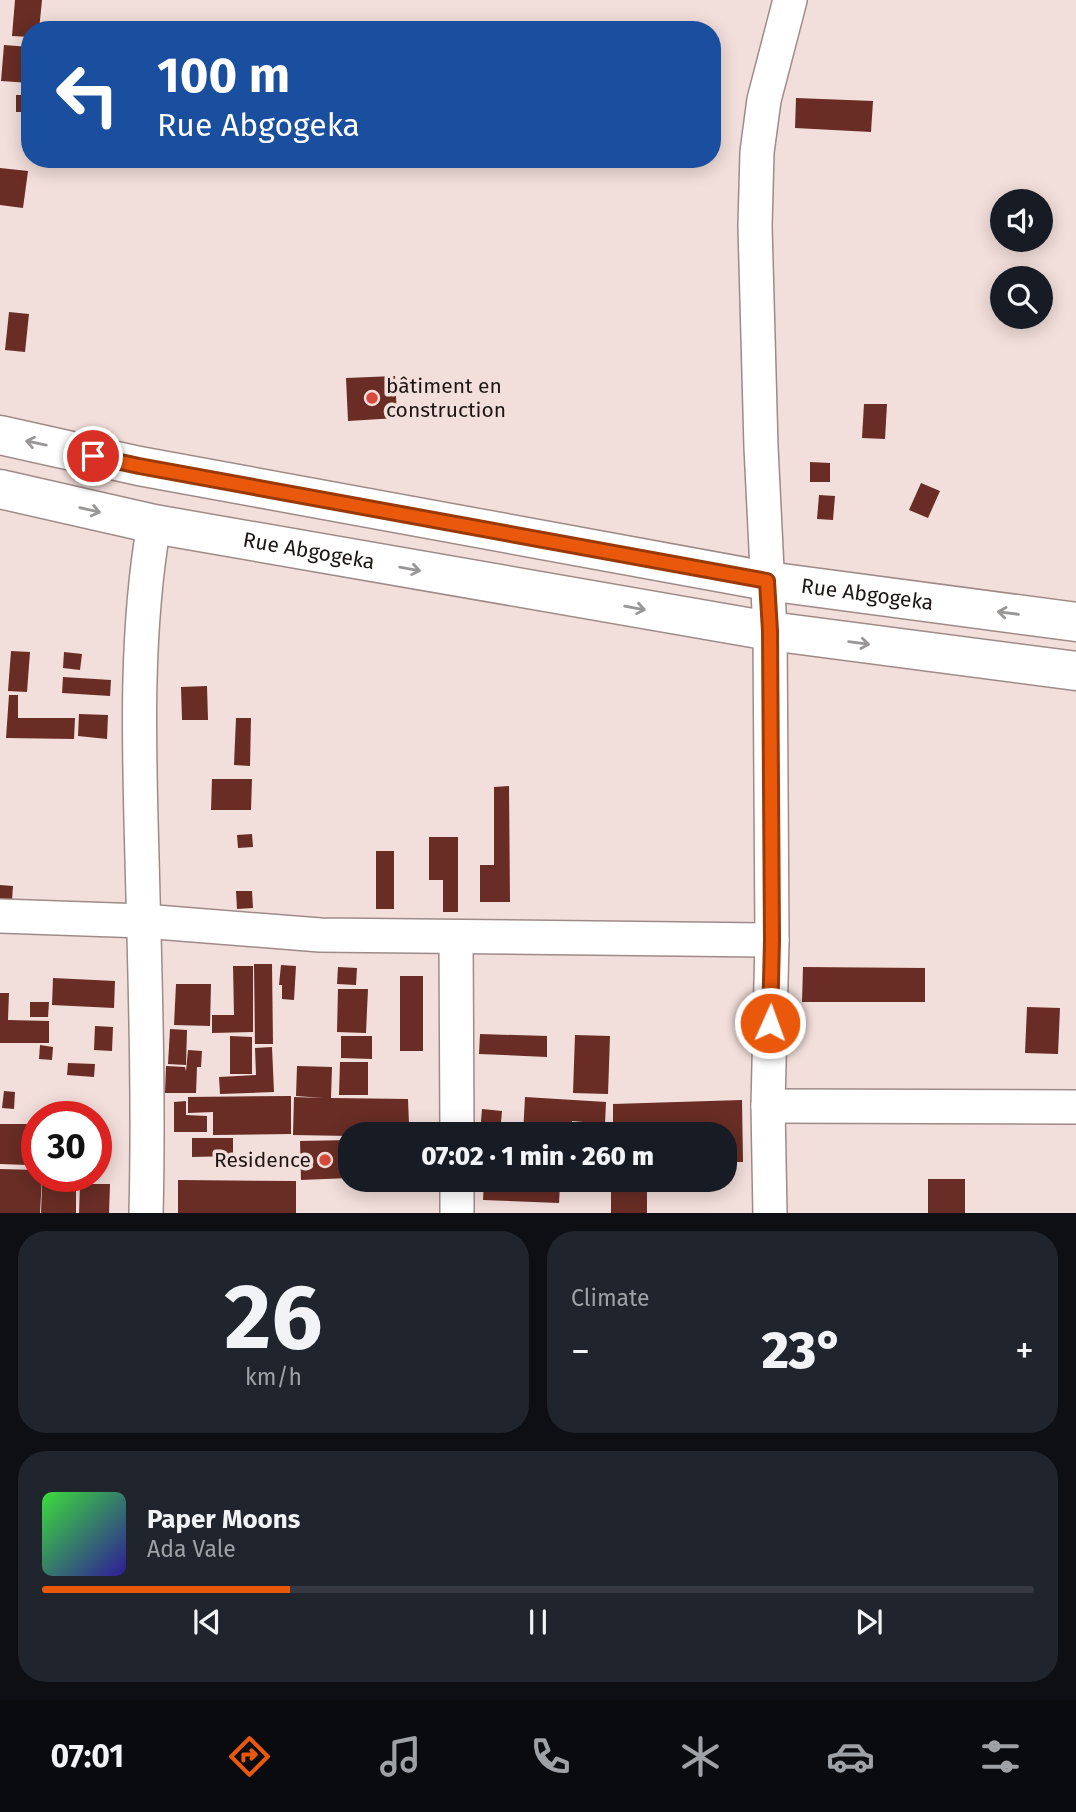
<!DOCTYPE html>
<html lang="en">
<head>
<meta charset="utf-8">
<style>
	body { margin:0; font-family:"Fira Sans",sans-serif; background:#20242c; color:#f1f3f6; height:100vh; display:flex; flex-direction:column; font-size:26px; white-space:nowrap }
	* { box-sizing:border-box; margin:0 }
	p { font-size:23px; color:#9ea1a6 }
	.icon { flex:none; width:38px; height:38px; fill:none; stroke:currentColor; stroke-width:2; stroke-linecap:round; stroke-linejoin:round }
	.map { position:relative; height:1213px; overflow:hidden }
	.panel { display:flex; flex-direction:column; gap:18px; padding:18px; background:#0d0f14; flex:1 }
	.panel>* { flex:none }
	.top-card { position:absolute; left:21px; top:21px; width:700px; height:147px; border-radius:28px; box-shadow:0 4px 18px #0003; background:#1a4fa0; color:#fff; overflow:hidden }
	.tools { position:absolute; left:990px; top:189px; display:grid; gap:14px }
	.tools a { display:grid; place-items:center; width:63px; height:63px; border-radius:50%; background:#171b24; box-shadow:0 4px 18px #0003; font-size:35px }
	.speed { position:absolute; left:21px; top:1101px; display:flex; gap:14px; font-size:35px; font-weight:700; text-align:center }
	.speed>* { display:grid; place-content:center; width:91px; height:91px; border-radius:50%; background:#171b24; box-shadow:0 4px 18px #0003; line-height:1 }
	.speed .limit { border:10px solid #d22; background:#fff; color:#111 }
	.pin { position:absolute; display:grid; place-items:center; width:60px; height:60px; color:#fff; margin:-30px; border:4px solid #fff; border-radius:50%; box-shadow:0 2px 7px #0007 }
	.me { position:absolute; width:77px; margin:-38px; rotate:2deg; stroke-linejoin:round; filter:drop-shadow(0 0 5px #0008) }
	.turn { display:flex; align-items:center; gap:24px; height:147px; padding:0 21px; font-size:32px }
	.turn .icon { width:91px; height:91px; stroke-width:2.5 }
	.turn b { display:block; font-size:49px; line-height:60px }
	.big { font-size:52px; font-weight:800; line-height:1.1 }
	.panel .widget { flex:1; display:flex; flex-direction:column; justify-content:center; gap:10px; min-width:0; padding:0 24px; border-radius:28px; background:#20242c }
	.panel .dial { align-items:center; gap:0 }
	.dial b { font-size:91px; line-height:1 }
	.song { display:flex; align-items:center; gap:21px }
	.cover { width:84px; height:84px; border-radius:10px; background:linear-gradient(135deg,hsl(120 70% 55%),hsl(250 70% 35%)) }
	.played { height:7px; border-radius:4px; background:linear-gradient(90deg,#ea580c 25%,#363941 25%) }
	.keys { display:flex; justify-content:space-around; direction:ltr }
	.heat { display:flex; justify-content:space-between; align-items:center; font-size:38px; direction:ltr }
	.panel .tiles { flex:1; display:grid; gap:18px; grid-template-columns:1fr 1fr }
	.widget:last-child { grid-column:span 2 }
	.trip { position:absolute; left:338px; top:1122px; width:399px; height:70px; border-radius:28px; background:#171b24; box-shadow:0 4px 18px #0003; font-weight:800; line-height:70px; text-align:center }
	.menu { display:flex; height:112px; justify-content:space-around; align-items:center; background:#090b0e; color:#9ea1a6 }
	.menu .icon { width:49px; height:49px }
	.menu .on { color:#ea580c }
	.menu b { font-size:32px; color:#f1f3f6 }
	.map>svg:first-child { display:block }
</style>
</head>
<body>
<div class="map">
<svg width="1076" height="1214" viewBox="0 0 1076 1214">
	<rect width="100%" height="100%" fill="#f2deda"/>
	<g fill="#692d25">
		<path d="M 15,0 L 42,0 L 39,30 L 30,30 L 30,37 L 12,36 Z"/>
		<path d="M 4,45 L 30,47 L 30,83 L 1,81 Z"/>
		<rect x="16" y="95" width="14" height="17"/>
		<path d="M 796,98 L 873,101 L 871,132 L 795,128 Z"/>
		<path d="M 0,168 L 28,171 L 23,208 L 0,205 Z"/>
		<path d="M 9,312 L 29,314 L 25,352 L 5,350 Z"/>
		<path d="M 395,376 L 397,418 L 348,421 L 346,378 Z"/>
		<path d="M 864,404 L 887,404 L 885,439 L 862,438 Z"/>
		<path d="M 810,462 L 830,463 L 830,482 L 810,482 Z"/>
		<path d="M 921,483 L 940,491 L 928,518 L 909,510 Z"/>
		<path d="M 819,495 L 835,496 L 833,520 L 817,519 Z"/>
		<path d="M 11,651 L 30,652 L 27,692 L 8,691 Z"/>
		<path d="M 64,652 L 82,654 L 80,670 L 63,668 Z"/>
		<path d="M 63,677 L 111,680 L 110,696 L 62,693 Z"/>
		<path d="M 207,686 L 208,720 L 182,720 L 181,687 Z"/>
		<path d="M 9,695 L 18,695 L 18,718 L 75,718 L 74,739 L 6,738 Z"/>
		<path d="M 79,714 L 108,715 L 107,739 L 78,736 Z"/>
		<path d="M 236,718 L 251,718 L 250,766 L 234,765 Z"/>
		<path d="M 212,779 L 252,779 L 251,810 L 211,810 Z"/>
		<path d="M 509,786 L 510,902 L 480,902 L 480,865 L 494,865 L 494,787 Z"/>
		<path d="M 252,834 L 253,847 L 238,848 L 237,835 Z"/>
		<path d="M 429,837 L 458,837 L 458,912 L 443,912 L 443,880 L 429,880 Z"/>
		<rect x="376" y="851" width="18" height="58"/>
		<path d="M 0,885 L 13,886 L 12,900 L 0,899 Z"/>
		<path d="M 236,891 L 252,891 L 253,908 L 237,909 Z"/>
		<path d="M 254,964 L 272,964 L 273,1044 L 255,1044 Z"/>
		<path d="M 281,965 L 296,966 L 294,1000 L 282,999 L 282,985 L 279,985 Z"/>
		<path d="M 233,966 L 253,966 L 253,1032 L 212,1033 L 212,1015 L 234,1015 Z"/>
		<path d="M 338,967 L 357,968 L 356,985 L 337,984 Z"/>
		<path d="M 803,967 L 925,968 L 925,1002 L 802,1002 Z"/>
		<rect x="400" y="976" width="23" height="75"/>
		<path d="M 53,978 L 115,981 L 114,1008 L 52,1005 Z"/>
		<path d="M 176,984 L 211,984 L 210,1026 L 174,1025 Z"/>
		<path d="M 338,989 L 368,989 L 366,1033 L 337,1032 Z"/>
		<path d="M 0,993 L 9,993 L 8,1020 L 49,1021 L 49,1043 L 0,1043 Z"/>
		<path d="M 30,1002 L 49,1002 L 48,1017 L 30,1017 Z"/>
		<path d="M 1027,1007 L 1060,1008 L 1058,1054 L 1025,1053 Z"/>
		<path d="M 95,1026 L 113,1027 L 112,1051 L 94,1050 Z"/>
		<path d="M 170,1029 L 187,1030 L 186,1065 L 168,1064 Z"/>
		<path d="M 480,1034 L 547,1036 L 547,1057 L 479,1054 Z"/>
		<path d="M 575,1035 L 610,1036 L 608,1094 L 573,1093 Z"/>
		<path d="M 230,1036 L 252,1037 L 252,1074 L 230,1074 Z"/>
		<path d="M 341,1036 L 372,1036 L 372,1059 L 341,1058 Z"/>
		<path d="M 40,1045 L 53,1047 L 52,1060 L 39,1059 Z"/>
		<path d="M 272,1047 L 274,1092 L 220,1094 L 219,1077 L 256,1075 L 255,1048 Z"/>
		<path d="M 188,1050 L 202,1051 L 201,1067 L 197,1067 L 196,1093 L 165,1093 L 166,1066 L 185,1067 L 186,1071 Z"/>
		<path d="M 340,1062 L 368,1062 L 368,1095 L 339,1095 Z"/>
		<path d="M 68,1063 L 95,1064 L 94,1077 L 67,1075 Z"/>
		<path d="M 297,1066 L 332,1067 L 331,1098 L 408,1099 L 409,1124 L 369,1123 L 369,1134 L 350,1134 L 350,1136 L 293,1135 L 294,1097 L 323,1098 L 296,1096 Z"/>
		<path d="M 4,1091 L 15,1092 L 14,1109 L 2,1108 Z"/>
		<path d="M 291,1096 L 291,1134 L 213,1135 L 213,1112 L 188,1113 L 188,1097 Z"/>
		<path d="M 525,1097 L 606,1102 L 605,1124 L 572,1121 L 572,1127 L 554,1126 L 553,1134 L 523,1134 Z"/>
		<path d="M 742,1100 L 743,1162 L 724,1162 L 724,1134 L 613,1134 L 613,1104 Z"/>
		<path d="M 186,1101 L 186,1115 L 207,1116 L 207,1132 L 174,1132 L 174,1102 Z"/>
		<path d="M 61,1106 L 82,1106 L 83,1116 L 62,1116 Z"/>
		<path d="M 482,1109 L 502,1111 L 500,1134 L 480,1134 Z"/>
		<path d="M 0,1124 L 28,1124 L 27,1165 L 0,1164 Z"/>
		<path d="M 372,1125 L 421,1127 L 422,1134 L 369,1134 Z"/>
		<path d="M 575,1127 L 608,1128 L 608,1134 L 575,1134 Z"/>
		<path d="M 192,1138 L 233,1138 L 233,1156 L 192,1157 Z"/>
		<path d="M 350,1140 L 350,1178 L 301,1180 L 300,1141 Z"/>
		<path d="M 30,1141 L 37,1141 L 37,1161 L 29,1160 Z"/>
		<path d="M 0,1169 L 37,1170 L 37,1176 L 42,1176 L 40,1214 L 0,1214 Z"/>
		<rect x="928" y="1179" width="37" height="35"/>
		<path d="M 178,1180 L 296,1181 L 296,1214 L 178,1214 Z"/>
		<path d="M 484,1180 L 560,1184 L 559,1203 L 483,1200 Z"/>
		<path d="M 573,1180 L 606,1180 L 606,1188 L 572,1187 Z"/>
		<path d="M 611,1180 L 632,1180 L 632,1188 L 647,1188 L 647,1214 L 611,1214 Z"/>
		<path d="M 76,1183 L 76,1214 L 41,1214 L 42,1184 Z"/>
		<path d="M 80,1184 L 110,1184 L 109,1214 L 79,1214 Z"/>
	</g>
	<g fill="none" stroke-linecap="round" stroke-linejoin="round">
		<g stroke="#9e8b88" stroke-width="36">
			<g id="minor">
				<path d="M 0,916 L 143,921 L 320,935 L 772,940"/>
				<path d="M 456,938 L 457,1134"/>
				<path d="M 768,1106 L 1076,1107"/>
				<path d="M 457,1180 L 457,1214"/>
				<path d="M 146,1214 C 149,1095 145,976 142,858 C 139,747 135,634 154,524"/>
				<path d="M 770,1214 L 768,1106 L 772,940 L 770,631 L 761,447 L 755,226 L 757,152 L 764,100 L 790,0"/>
			</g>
		</g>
		<g stroke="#9e8b88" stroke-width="41">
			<g id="primary">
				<path id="s1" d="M 0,435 L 139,466 L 767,581 L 1076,622"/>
				<path id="s2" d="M 0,489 L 154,524 L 770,631 L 1076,671"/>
			</g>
		</g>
		<use href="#minor" stroke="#fff" stroke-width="33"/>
		<use href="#primary" stroke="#fff" stroke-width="38"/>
	</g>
	<defs><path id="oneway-shaft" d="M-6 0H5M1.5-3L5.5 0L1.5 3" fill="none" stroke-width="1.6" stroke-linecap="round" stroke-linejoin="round" transform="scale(1.75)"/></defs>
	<g stroke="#999696">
		<use href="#oneway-shaft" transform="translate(36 443) rotate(-168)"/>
		<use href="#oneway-shaft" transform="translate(90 510) rotate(13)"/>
		<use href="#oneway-shaft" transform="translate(410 569) rotate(10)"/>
		<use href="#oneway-shaft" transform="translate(635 608) rotate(10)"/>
		<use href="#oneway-shaft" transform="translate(1008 613) rotate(-173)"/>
		<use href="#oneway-shaft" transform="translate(859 643) rotate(8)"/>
	</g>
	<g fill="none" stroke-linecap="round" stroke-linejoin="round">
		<g stroke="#983908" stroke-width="18">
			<path id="route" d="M 93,456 L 139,466 L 767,581 L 770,631 L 772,940 L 770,1023"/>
		</g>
		<use href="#route" stroke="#ea580c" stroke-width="12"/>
	</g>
	<g fill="#d6493b" stroke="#f2deda" stroke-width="2.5">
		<circle cx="372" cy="398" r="7"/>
		<circle cx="325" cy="1160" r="7"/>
	</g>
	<g text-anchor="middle" stroke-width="7" stroke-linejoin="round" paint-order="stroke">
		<g font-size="21" fill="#1d1615" stroke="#f2deda" text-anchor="start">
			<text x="386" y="393">bâtiment en<tspan x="386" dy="24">construction</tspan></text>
			<text x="311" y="1167" text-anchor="end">Residence</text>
		</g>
		<g font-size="21" fill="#1d1615" stroke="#f2deda">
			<text dy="7" stroke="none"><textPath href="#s2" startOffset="315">Rue Abgogeka</textPath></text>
			<text dy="7" stroke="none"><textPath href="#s1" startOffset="882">Rue Abgogeka</textPath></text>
		</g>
	</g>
</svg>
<div class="tools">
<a><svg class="icon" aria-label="sound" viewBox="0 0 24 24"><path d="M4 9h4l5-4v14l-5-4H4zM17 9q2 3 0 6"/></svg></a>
<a><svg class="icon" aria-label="search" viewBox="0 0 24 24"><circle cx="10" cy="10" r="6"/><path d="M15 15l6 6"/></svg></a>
</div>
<div class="speed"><div class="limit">30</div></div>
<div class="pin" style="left:93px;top:456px;background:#d93025"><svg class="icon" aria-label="arrive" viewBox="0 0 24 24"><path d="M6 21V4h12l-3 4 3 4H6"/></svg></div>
<svg class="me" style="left:770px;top:1023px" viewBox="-20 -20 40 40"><circle r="17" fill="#ea580c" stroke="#fff" stroke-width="3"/><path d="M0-11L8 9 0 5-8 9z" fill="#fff"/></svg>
<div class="trip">07:02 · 1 min · 260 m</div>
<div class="top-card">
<div class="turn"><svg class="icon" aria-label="left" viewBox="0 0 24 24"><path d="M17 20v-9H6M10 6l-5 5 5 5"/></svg><div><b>100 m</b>Rue Abgogeka</div></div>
</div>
</div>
<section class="panel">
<div class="tiles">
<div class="widget dial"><b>26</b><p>km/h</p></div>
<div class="widget"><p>Climate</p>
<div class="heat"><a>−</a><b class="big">23°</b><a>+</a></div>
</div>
<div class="widget">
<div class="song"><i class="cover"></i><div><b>Paper Moons</b><p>Ada Vale</p></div></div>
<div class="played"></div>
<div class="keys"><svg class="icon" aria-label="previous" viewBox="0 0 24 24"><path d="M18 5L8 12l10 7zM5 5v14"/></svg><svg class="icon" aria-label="pause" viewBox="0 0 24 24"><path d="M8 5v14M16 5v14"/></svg><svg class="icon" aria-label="next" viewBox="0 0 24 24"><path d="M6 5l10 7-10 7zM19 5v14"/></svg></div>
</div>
</div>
</section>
<nav class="menu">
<b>07:01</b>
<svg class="icon on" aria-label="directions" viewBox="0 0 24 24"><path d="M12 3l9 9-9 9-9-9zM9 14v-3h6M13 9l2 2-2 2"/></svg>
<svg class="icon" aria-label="music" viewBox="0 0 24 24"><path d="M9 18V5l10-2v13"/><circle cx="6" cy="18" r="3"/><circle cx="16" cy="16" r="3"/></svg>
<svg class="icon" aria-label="phone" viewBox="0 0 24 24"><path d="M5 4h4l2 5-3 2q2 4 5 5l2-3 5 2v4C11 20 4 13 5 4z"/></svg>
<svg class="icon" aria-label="climate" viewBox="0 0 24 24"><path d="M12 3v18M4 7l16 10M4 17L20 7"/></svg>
<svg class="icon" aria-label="car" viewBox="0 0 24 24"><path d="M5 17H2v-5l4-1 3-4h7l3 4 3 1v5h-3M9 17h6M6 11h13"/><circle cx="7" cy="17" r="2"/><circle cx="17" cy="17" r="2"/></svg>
<svg class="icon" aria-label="filters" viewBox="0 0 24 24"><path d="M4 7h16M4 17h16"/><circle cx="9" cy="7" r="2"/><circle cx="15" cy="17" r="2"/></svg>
</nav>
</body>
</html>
